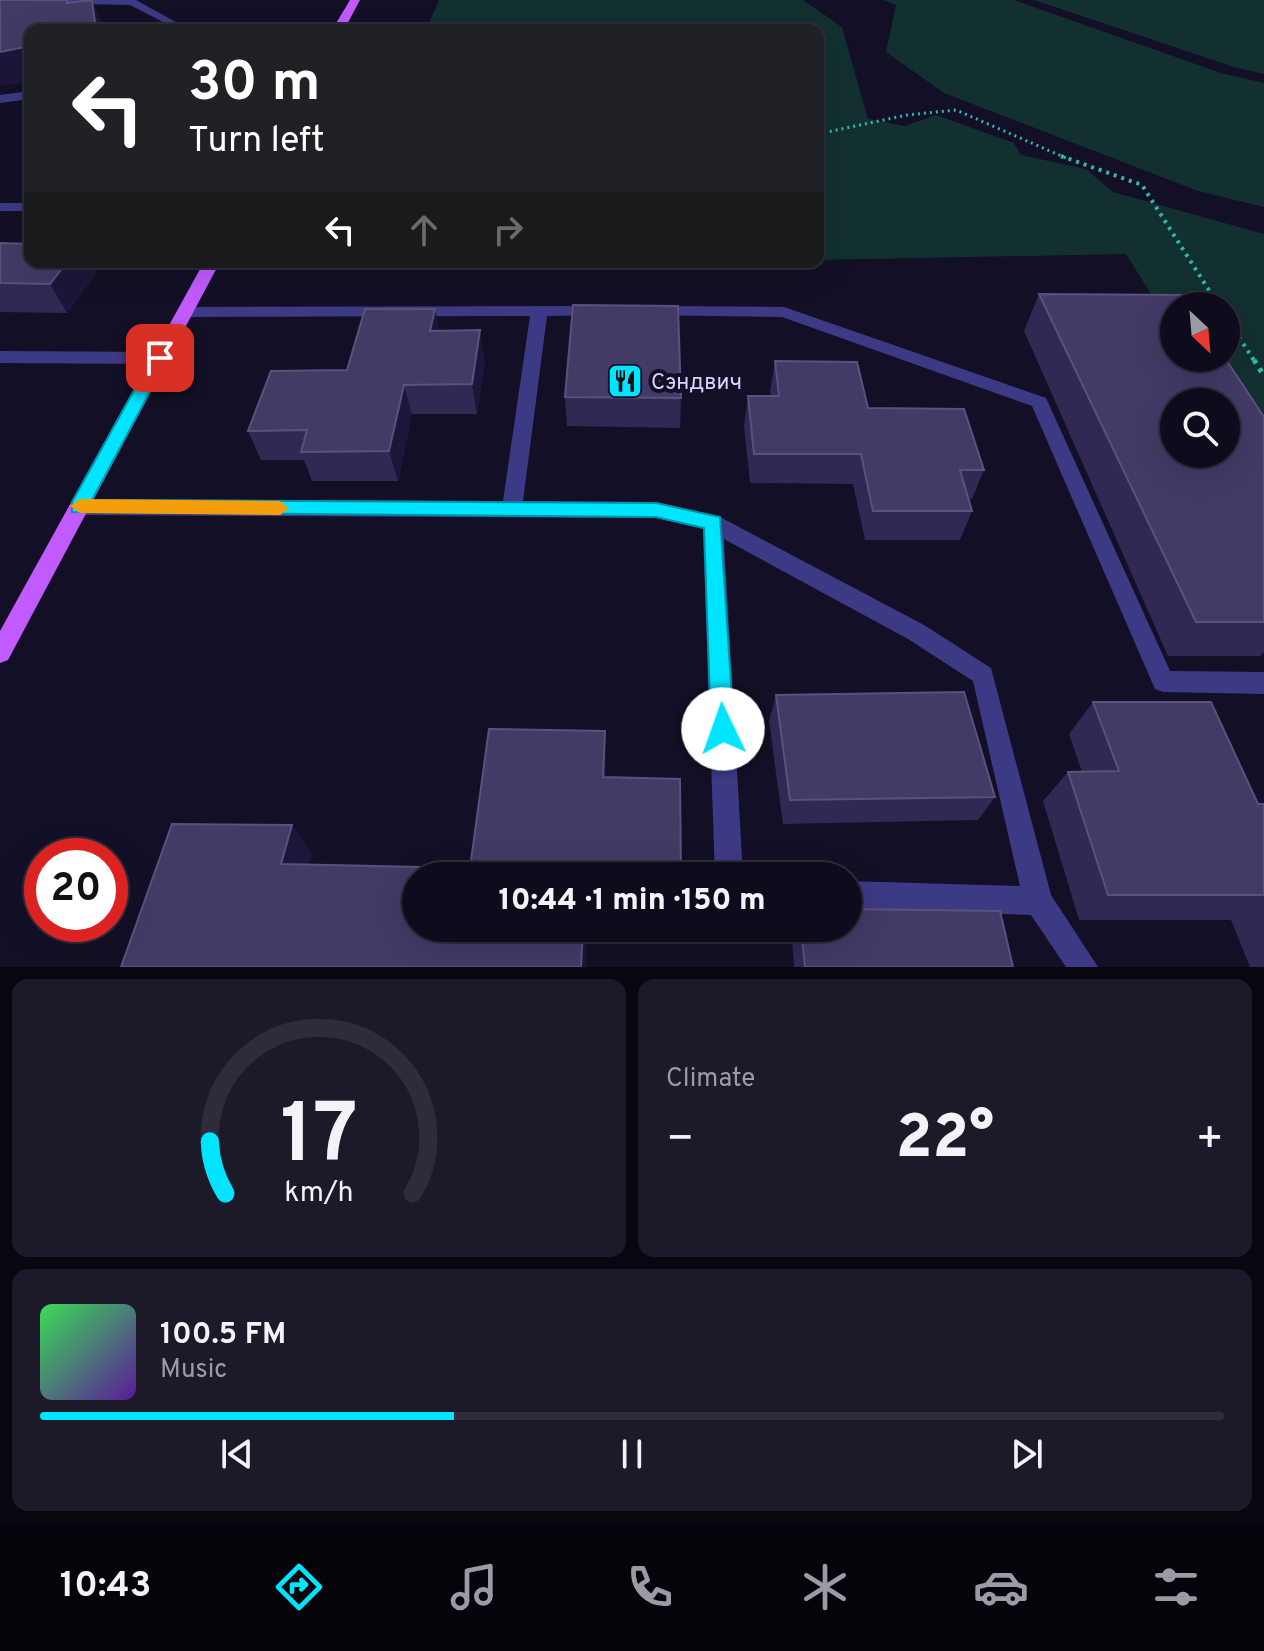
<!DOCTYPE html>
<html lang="en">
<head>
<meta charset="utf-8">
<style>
	body { margin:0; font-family:Overpass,sans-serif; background:#1c1929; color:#f1f3f6; height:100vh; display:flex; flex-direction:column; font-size:30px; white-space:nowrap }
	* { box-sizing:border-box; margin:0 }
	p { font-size:26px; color:#9b9ba3 }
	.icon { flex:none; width:44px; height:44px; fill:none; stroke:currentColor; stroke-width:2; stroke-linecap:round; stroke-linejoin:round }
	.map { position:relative; height:967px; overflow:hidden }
	.sheet { display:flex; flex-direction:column; gap:12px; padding:12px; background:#08060f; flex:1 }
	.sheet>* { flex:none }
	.hud { position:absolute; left:24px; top:24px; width:800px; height:244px; border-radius:16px; box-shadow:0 8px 32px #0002,0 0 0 2px #2e2b3b; background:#202124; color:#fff; overflow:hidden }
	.needle { width:52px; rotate:154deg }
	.controls { position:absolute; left:1160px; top:292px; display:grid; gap:16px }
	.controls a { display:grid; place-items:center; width:80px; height:80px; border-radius:50%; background:#0e0b1c; box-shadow:0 8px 32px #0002,0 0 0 2px #2e2b3b; font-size:40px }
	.speed { position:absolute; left:24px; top:838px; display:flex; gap:16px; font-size:40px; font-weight:700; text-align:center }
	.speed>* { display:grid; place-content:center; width:104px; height:104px; border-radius:50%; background:#0e0b1c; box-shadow:0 8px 32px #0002,0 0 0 2px #2e2b3b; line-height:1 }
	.speed .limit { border:12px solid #d22; background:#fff; color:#111 }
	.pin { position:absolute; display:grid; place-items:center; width:68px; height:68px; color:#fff; margin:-34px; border-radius:16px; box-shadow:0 4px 12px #0006 }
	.me { position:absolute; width:88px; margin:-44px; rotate:357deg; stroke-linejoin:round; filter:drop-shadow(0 0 6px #0008) }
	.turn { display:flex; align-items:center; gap:28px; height:168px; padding:0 32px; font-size:36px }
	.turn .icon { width:104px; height:104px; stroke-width:2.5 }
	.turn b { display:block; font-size:56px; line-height:68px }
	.lanes { display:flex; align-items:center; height:76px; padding:0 32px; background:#0003; justify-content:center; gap:40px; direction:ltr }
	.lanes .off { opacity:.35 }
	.big { font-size:60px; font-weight:800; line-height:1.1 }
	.sheet .widget { flex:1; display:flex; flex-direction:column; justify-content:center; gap:12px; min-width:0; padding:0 28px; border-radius:16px; background:#1c1929 }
	.sheet .dial { align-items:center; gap:0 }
	.dial svg { height:208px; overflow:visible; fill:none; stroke:#2e2b3b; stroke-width:7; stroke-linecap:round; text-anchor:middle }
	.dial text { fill:#f1f3f6; stroke:none }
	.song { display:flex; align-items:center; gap:24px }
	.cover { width:96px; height:96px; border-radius:12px; background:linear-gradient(135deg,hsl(130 70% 55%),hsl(270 70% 35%)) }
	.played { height:8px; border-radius:4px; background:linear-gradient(90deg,#00e5ff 35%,#2e2b3b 35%) }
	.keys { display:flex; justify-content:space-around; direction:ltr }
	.heat { display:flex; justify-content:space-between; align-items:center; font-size:44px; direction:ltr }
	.sheet .tiles { flex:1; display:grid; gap:12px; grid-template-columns:1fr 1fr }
	.widget:last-child { grid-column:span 2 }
	.trip { position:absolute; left:402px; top:862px; width:460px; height:80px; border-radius:40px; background:#0e0b1c; box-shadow:0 8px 32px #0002,0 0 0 2px #2e2b3b; font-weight:800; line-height:80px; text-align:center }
	.tab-bar { display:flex; height:128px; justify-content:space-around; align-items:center; background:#06040b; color:#9b9ba3 }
	.tab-bar .icon { width:56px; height:56px }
	.tab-bar .on { color:#00e5ff }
	.tab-bar b { font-size:36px; color:#f1f3f6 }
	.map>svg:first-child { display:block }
</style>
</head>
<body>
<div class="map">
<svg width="1264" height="967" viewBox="0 0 1264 967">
	<rect width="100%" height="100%" fill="#130f26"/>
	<g fill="#12302f">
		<path d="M 439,0 L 803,0 L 842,27 L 868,119 L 905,126 L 936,115 L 1014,143 L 1021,155 L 1086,169 L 1113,192 L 1264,234 L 1264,475 L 1226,402 L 1191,358 L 1226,358 L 1226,306 L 1174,306 L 1174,331 L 1126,254 L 818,260 L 818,30 L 426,30 Z"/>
		<path d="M 883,0 L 1014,0 L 1221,73 L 1264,83 L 1264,207 L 1198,191 L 944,93 L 886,52 L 896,5 Z"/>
		<path d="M 1034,0 L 1264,0 L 1264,74 L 1237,68 Z"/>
	</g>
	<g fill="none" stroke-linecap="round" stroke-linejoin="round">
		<path stroke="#2fb8b0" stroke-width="3" stroke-dasharray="2 4" stroke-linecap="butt" d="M 818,134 L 907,115 L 956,110 L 1066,158"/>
		<g stroke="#2fb8b0" stroke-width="4" stroke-dasharray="3 5" stroke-linecap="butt">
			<path d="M 1061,156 L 1142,185 L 1219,306"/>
			<path d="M 1226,317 L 1255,362"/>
		</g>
		<path stroke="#2fb8b0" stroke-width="5" stroke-dasharray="4 6" stroke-linecap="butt" d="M 1254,360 L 1264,376"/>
		<g fill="#3d3a85" fill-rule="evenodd">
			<path d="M 5,0 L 136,0 L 176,22 L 175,30 L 163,30 L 165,23 L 130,5 L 23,3 L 0,7 L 0,1 Z"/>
			<path d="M 30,91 L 30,99 L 0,103 L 0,95 Z"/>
			<rect x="0" y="203" width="30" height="8"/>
			<path d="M 597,306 L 605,311 L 603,315 L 547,316 L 523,501 L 656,502 L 720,517 L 924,625 L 991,668 L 1051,895 L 1098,967 L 1066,967 L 1031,915 L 848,909 L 848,881 L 1020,886 L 973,681 L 908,639 L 724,539 L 743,876 L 715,876 L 703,529 L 656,518 L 79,515 L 72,513 L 69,507 L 72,501 L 79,499 L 503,501 L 530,316 L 185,317 L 177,312 L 185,307 Z"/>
			<path d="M 653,306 L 784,307 L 1046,398 L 1170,671 L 1264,672 L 1264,694 L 1163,692 L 1155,689 L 1032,406 L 782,317 L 647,315 L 645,311 Z"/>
			<path d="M 0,351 L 160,352 L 169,358 L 160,364 L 0,363 Z"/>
		</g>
		<g fill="#c25bff" fill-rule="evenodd">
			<path d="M 350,0 L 360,0 L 344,30 L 332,30 Z"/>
			<path d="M 204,262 L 220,262 L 8,660 L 0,663 L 0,631 Z"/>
		</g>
	</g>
	<g fill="#312854">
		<path d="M 0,243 L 96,273 L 67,313 L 0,312 Z"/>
		<path d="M 1039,294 L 1264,417 L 1264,652 L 1260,656 L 1168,656 L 1024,331 Z"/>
		<path d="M 439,331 L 485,360 L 477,414 L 412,414 L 398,481 L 312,481 L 304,460 L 261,460 L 248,431 L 347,370 Z"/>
		<path d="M 775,361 L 868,408 L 984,470 L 972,499 L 969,499 L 972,511 L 960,540 L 865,540 L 853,484 L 750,483 L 744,426 L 748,396 L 771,396 L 770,391 Z"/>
		<path d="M 565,397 L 681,398 L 680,428 L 567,426 Z"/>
		<path d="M 776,695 L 995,797 L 978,820 L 783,824 L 769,721 Z"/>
		<path d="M 1093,702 L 1258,804 L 1264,804 L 1264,967 L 1250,967 L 1231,920 L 1079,920 L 1043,801 L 1068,772 L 1082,772 L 1069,734 Z"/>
		<path d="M 617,928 L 679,928 L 679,930 Z"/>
		<path d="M 791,928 L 848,928 L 1013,967 L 794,967 Z"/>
	</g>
	<g fill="#1d163a">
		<path d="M 92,0 L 104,30 L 96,30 Z"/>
		<path d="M 30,46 L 30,81 L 0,87 L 0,52 Z"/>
		<path d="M 67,262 L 90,262 L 96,273 L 67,313 L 50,284 Z"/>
		<path d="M 435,309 L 441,338 L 430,331 Z"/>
		<path d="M 480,330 L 485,360 L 477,414 L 472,384 Z"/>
		<path d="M 404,385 L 412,414 L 398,481 L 389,451 Z"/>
		<path d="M 605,731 L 606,762 L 605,807 L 603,777 Z"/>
		<path d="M 292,825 L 312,853 L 302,890 L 281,864 Z"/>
		<path d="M 583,928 L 588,928 L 586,967 L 581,967 Z"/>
	</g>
	<g fill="#433a66" stroke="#5a527e" stroke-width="2" fill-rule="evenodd">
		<path d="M 0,0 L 67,0 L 67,3 L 92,0 L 96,30 L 30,30 L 30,46 L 0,52 Z"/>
		<path d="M 0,243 L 30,244 L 30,262 L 67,262 L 50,284 L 0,283 Z"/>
		<path d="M 1039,294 L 1184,295 L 1191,306 L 1174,306 L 1174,358 L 1225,358 L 1264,417 L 1264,622 L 1196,622 ZM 1174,402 L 1226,402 L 1226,454 L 1174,454 Z"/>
		<path d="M 573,305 L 678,306 L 681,398 L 565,397 Z"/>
		<path d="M 365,309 L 435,309 L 430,331 L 480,330 L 472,384 L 404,385 L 389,451 L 301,452 L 307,430 L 248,431 L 271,371 L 347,370 Z"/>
		<path d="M 775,361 L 857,362 L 868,408 L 964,409 L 984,470 L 960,470 L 972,511 L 873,511 L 861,454 L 754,454 L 748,396 L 779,396 Z"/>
		<path d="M 964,692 L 995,797 L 790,800 L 776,695 Z"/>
		<path d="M 1093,702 L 1211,702 L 1258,804 L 1264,804 L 1264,895 L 1108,895 L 1068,772 L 1119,771 Z"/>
		<path d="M 489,729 L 605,731 L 603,777 L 680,779 L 681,876 L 416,876 L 416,928 L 583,928 L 581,967 L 121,967 L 172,824 L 292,825 L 281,864 L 470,868 Z"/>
		<path d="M 848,909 L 1000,911 L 1013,967 L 805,967 L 801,928 L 848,928 Z"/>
	</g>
	<path fill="#00e5ff" stroke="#0095a6" stroke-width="2" d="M 160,353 L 168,358 L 92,500 L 656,503 L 720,517 L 734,729 L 731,736 L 723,739 L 715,736 L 711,729 L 704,528 L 656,517 L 72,512 L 72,502 L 152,358 Z"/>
	<path fill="#f59e0b" d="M 80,499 L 280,501 L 289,508 L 280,515 L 80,513 L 70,506 Z"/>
	<defs>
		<g id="restaurant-square" transform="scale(1.8)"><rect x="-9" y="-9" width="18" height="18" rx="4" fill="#00e5ff" stroke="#130f26"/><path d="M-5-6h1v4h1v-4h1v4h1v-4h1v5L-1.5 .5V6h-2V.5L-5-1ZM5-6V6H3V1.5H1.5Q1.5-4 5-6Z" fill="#111"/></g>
	</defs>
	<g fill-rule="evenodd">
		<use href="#restaurant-square" x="625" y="381"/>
	</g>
	<g text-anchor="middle" stroke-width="8" stroke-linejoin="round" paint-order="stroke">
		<g font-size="22" fill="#d9d4ff" stroke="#130f26" text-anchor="start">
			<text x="651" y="389">Сэндвич</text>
		</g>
	</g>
</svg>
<div class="controls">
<a><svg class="needle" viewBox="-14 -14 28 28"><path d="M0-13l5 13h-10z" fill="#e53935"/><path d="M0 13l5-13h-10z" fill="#9b9ba3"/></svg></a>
<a><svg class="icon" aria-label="search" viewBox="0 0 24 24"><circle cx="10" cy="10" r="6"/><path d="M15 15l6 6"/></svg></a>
</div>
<div class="speed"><div class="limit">20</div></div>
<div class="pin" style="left:160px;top:358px;background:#d93025"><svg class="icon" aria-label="arrive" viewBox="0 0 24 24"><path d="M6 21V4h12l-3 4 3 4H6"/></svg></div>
<svg class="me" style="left:723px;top:729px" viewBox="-20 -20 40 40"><circle r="19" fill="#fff"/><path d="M0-13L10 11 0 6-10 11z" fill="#00e5ff"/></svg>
<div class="trip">10:44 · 1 min · 150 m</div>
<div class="hud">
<div class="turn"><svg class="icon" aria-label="left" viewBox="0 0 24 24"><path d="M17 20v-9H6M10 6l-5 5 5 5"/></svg><div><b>30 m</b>Turn left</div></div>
<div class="lanes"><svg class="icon" aria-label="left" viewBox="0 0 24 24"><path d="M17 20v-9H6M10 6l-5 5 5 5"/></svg><svg class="icon off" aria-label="ahead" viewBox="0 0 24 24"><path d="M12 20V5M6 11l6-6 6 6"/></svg><svg class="icon off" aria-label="right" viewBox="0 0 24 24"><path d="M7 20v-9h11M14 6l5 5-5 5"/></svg></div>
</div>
</div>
<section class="sheet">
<div class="tiles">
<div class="widget dial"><svg viewBox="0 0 100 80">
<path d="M14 69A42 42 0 1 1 86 69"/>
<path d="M14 69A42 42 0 0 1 8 49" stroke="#00e5ff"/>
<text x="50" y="56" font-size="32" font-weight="700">17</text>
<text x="50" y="72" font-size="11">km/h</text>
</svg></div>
<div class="widget"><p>Climate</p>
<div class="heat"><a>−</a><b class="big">22°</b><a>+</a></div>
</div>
<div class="widget">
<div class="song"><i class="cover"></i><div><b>100.5 FM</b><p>Music</p></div></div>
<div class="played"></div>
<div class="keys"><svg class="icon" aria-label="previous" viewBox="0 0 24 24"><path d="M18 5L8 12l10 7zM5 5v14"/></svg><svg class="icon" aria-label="pause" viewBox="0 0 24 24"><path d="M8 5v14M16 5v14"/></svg><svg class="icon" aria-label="next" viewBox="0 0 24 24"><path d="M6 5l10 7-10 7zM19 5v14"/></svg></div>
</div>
</div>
</section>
<nav class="tab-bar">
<b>10:43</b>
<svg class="icon on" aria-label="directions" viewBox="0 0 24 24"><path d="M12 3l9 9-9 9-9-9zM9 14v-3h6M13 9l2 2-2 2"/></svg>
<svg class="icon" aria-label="music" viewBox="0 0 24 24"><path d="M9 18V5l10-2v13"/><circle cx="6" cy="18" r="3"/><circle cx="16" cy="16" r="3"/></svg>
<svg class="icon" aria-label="phone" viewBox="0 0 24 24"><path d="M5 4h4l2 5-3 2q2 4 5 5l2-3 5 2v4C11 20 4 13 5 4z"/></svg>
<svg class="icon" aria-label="climate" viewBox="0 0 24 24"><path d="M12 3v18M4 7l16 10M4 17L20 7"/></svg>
<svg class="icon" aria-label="car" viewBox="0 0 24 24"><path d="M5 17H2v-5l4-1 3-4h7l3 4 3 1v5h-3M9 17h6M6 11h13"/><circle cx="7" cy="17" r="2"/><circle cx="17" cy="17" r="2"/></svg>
<svg class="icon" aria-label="filters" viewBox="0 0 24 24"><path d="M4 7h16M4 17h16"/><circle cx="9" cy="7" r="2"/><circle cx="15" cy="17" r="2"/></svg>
</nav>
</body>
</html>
